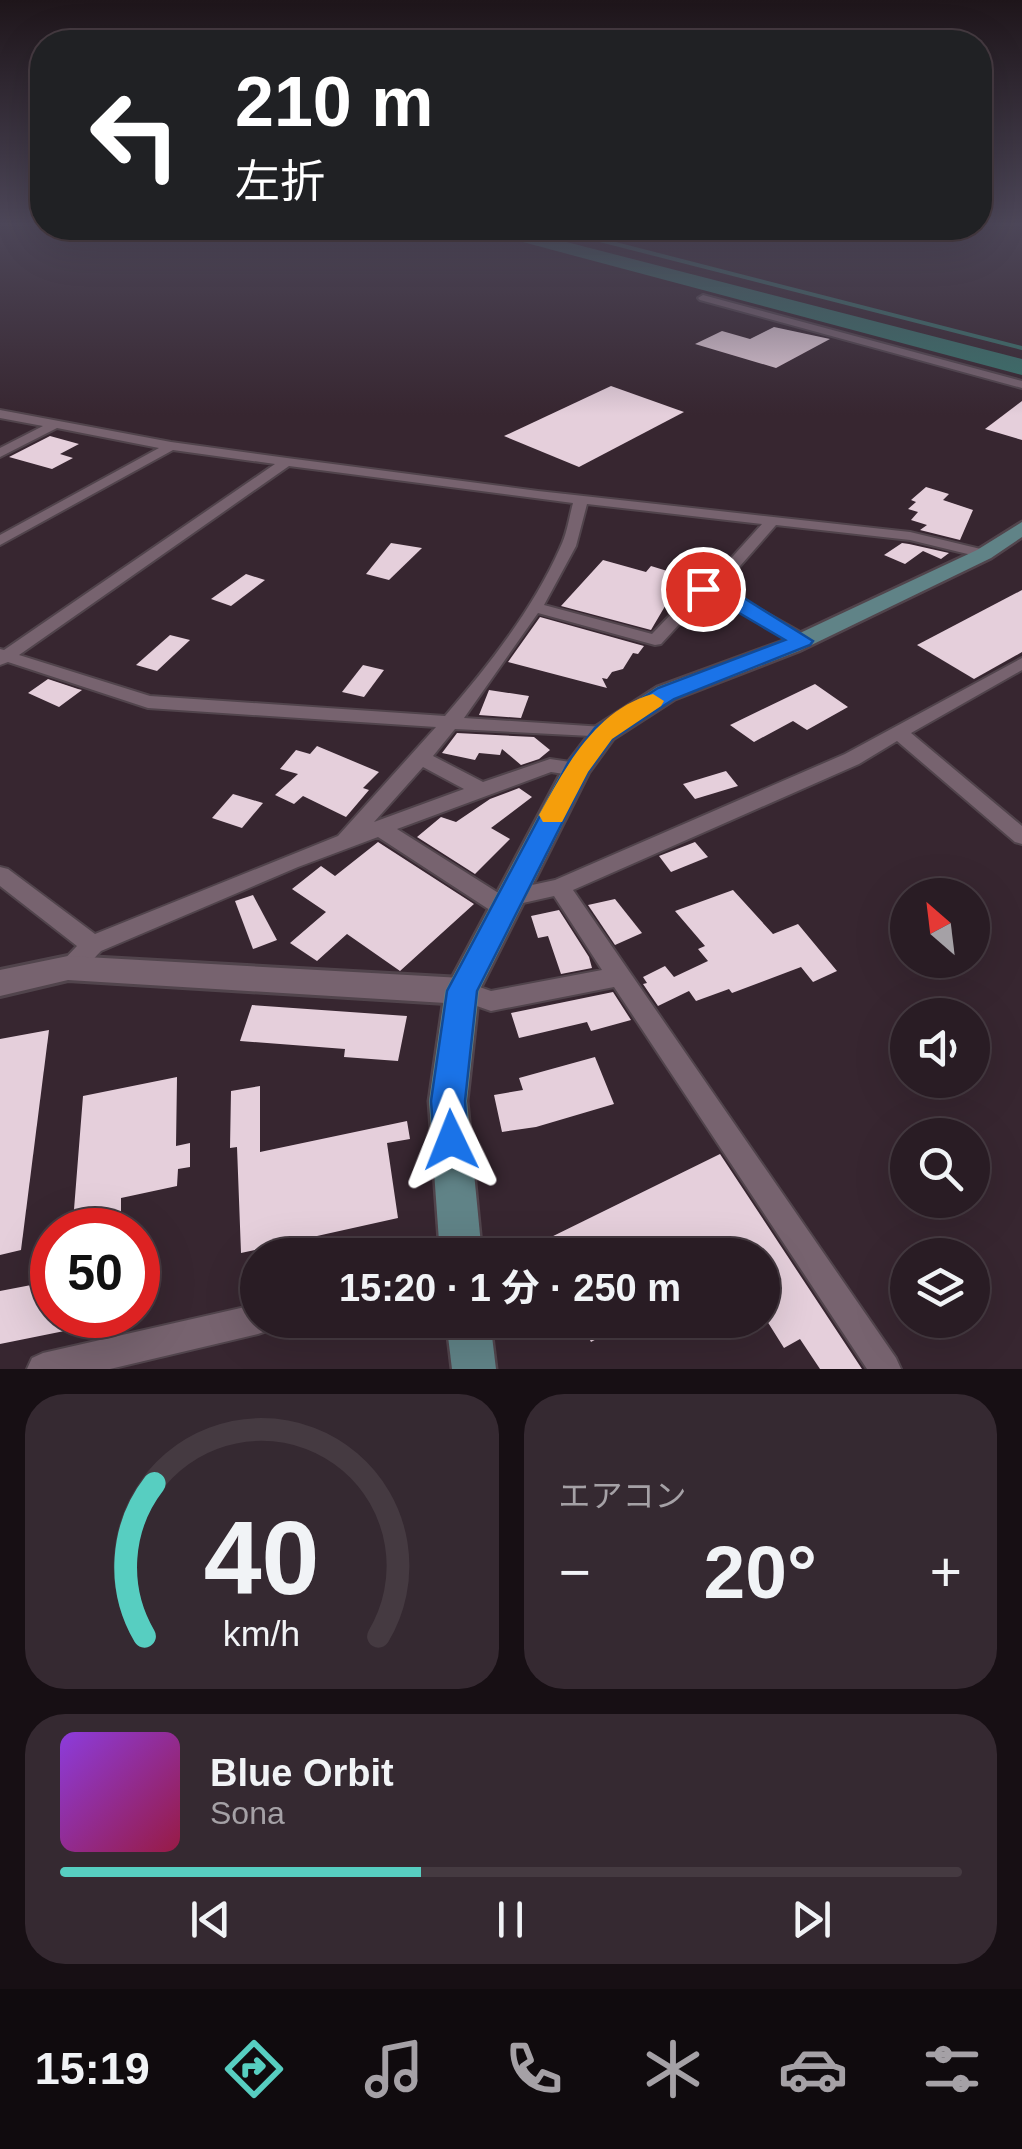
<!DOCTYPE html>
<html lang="ja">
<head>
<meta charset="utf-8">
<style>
	body { margin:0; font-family:Helvetica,"Noto Sans JP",sans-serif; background:#352931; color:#f1f3f6; height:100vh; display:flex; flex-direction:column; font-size:38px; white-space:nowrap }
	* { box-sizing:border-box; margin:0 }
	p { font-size:32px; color:#a5a1a6 }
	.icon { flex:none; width:55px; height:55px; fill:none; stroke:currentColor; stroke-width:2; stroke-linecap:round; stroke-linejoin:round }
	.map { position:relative; height:1369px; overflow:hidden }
	.sheet { display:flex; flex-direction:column; gap:25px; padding:25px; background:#170f14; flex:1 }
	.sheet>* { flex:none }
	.banner { position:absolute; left:30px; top:30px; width:962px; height:210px; border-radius:40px; box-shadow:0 10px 40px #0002,0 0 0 2px #453a41; background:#202124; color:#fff; overflow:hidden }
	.needle { width:65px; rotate:332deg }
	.tools { position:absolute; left:890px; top:878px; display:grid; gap:20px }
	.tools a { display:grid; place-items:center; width:100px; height:100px; border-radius:50%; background:#291c24; box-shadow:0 10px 40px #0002,0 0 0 2px #453a41; font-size:50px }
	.speed { position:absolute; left:30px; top:1208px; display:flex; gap:20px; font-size:50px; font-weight:700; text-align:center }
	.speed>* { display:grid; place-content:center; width:130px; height:130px; border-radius:50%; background:#291c24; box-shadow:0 10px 40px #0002,0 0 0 2px #453a41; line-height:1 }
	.speed .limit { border:15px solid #d22; background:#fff; color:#111 }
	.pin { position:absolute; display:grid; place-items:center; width:85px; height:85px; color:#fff; margin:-42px; border:5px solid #fff; border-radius:50%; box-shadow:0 2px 10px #0007 }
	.me { position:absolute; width:110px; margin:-55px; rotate:358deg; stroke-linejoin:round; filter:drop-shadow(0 0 8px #0008) }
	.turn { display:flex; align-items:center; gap:35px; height:210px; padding:0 40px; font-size:45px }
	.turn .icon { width:130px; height:130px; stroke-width:2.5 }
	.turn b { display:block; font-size:70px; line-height:85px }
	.big { font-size:75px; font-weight:700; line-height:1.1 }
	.sheet .tile { flex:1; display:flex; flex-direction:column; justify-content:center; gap:15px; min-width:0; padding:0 35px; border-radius:40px; background:#352931 }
	.sheet .dial { align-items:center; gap:0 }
	.dial svg { height:260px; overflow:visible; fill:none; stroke:#453a41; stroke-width:7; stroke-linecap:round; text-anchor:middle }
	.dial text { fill:#f1f3f6; stroke:none }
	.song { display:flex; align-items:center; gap:30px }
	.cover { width:120px; height:120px; border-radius:15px; background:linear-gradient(135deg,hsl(270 70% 55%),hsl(340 70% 35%)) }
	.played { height:10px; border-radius:5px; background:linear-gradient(90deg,#57cec1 40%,#453a41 40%) }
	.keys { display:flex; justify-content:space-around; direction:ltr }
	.heat { display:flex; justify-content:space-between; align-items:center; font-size:55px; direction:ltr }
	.sheet .tiles { flex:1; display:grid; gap:25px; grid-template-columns:1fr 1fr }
	.tile:last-child { grid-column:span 2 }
	.trip { position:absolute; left:240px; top:1238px; width:540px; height:100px; border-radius:50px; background:#291c24; box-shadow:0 10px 40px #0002,0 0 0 2px #453a41; font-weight:700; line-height:100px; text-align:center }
	.menu { display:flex; height:160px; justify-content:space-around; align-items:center; background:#100b0e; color:#a5a1a6 }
	.menu .icon { width:70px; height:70px }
	.menu .on { color:#57cec1 }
	.menu b { font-size:45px; color:#f1f3f6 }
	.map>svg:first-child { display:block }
</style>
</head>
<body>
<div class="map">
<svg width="1022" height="1369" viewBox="0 0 1022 1369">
	<rect width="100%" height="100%" fill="#372630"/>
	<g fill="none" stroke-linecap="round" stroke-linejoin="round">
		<path stroke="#3a736c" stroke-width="4" d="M 553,228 L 1022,348"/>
		<path fill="#3a736c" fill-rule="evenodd" d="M 483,228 L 512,228 L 1022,359 L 1022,375 L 485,232 Z"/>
	</g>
	<g fill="#e5cfdb">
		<path d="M 774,327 L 830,339 L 776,368 L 695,344 L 722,331 L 750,339 Z"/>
		<path d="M 611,386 L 684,412 L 579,467 L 504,436 Z"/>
		<path d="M 1022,401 L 1022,440 L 985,429 Z"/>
		<path d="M 50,436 L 79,444 L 60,454 L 73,458 L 52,469 L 9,457 Z"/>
		<path d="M 926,487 L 949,494 L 943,500 L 973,510 L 960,540 L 920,530 L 927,525 L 911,520 L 918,512 L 908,509 L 916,502 L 911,500 Z"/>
		<path d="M 391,543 L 422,548 L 389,580 L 366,574 Z"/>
		<path d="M 902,543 L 909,544 L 949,553 L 941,559 L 923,551 L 905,564 L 884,555 Z"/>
		<path d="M 603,560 L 646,572 L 651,566 L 677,574 L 675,577 L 681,579 L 651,630 L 561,606 Z"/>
		<path d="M 246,574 L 265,580 L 231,606 L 211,599 Z"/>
		<path d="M 1022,590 L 1022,652 L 974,679 L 917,645 Z"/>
		<path d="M 540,617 L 644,646 L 638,654 L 633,653 L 623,669 L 612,672 L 607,679 L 602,678 L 607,688 L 508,662 Z"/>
		<path d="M 170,635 L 190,640 L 157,671 L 136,665 Z"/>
		<path d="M 363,665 L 384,670 L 364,697 L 342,692 Z"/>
		<path d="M 48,679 L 78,689 L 82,690 L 59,707 L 28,693 Z"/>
		<path d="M 815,684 L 848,707 L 807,730 L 793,721 L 754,742 L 730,725 Z"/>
		<path d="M 489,690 L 529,696 L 521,718 L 479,715 Z"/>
		<path d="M 457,733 L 534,737 L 550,750 L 539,759 L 521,765 L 502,749 L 500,755 L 479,753 L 475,760 L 442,753 Z"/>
		<path d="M 317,746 L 379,772 L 363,788 L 369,790 L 346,817 L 303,796 L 294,804 L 275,795 L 298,774 L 280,769 L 296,750 L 310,754 Z"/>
		<path d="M 726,771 L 738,786 L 695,799 L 683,784 Z"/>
		<path d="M 519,788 L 532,797 L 491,828 L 510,839 L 475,874 L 417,837 L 441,817 L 456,822 L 490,799 Z"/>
		<path d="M 233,794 L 263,803 L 242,828 L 212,818 Z"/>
		<path d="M 378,842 L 474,904 L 400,971 L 347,934 L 317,961 L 290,943 L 326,912 L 292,889 L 321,866 L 335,876 Z"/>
		<path d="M 695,842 L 708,857 L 671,872 L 659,856 Z"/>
		<path d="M 733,890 L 773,934 L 798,924 L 837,971 L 813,982 L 801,967 L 732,993 L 729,989 L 696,1001 L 689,991 L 658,1006 L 643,984 L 647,983 L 643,977 L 665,966 L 674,977 L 708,961 L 698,949 L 705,946 L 675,911 Z"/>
		<path d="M 253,895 L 277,940 L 253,949 L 235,901 Z"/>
		<path d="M 615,899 L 642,933 L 615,945 L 588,905 Z"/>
		<path d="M 559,910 L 589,957 L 592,968 L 561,974 L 548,936 L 538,938 L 531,916 Z"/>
		<path d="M 613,992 L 631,1020 L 591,1031 L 587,1022 L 519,1038 L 511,1013 Z"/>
		<path d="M 252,1005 L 407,1016 L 398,1061 L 344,1057 L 345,1049 L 240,1041 Z"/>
		<path d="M 49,1030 L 21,1250 L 0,1255 L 0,1039 Z"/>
		<path d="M 595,1057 L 614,1104 L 536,1127 L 502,1132 L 494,1095 L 523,1090 L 519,1078 Z"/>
		<path d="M 177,1077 L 176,1146 L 190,1143 L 190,1167 L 178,1169 L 177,1186 L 121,1198 L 121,1211 L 73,1222 L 83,1096 Z"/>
		<path d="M 260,1086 L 260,1152 L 407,1121 L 410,1139 L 387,1143 L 398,1218 L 241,1253 L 237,1147 L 230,1148 L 231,1091 Z"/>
		<path d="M 720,1154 L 862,1369 L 820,1369 L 800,1339 L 784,1348 L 762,1313 L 762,1255 L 548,1255 L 541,1242 Z"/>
		<path d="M 52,1281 L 52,1315 L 108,1315 L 109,1322 L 0,1344 L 0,1291 Z"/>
		<path d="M 580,1320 L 631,1320 L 591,1342 Z"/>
	</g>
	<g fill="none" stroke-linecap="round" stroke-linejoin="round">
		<g stroke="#51444c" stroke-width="4">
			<g id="minor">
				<path d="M 703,295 L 1022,381 L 1022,388 L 700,300 L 698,298 Z"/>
				<path d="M 0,410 L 171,442 L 287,458 L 538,491 L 910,532 L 989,551 L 989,557 L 984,558 L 910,540 L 776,525 L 719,590 L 743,600 L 809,637 L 811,641 L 809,645 L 803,646 L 731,606 L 705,596 L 661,644 L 655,645 L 538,613 L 464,718 L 604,727 L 611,729 L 613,733 L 611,737 L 455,729 L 433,756 L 483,782 L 550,759 L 584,764 L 587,769 L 584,774 L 577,776 L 551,772 L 397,829 L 500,894 L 509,890 L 555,880 L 845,754 L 1022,658 L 1022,670 L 911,733 L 1022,826 L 1022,844 L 1015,842 L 897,741 L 859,764 L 573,890 L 896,1358 L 901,1369 L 867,1369 L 614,987 L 491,1011 L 454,998 L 450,991 L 454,984 L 462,981 L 491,991 L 602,970 L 554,896 L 514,905 L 512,914 L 504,917 L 496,914 L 378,837 L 298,867 L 101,951 C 89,963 77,981 60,975 L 56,968 L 77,946 L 0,886 L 0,867 L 8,869 L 95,934 L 338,836 L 436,727 L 148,708 L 8,662 L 0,665 L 0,649 L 4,650 L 275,464 L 173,450 L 0,545 L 0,535 L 159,448 L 57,428 L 0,457 L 0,448 L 43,426 L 0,418 ZM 289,466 L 573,503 C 569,518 567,534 560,548 C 533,609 489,665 445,716 L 150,696 L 19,655 ZM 587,504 L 762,524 L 707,585 L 698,586 L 652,634 L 544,605 L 576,546 ZM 423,767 L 464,789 L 374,822 Z"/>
				<path d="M 258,1304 L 258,1320 L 273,1320 L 269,1330 L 258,1334 L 110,1369 L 27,1369 L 32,1358 L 43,1353 Z"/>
			</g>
		</g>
		<g stroke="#51444c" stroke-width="6">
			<path id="tertiary" d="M 68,956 L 462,978 L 473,982 L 477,991 L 473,1000 L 462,1004 L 68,980 L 0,996 L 0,970 Z"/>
		</g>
		<g stroke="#51444c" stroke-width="5">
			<g id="secondary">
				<path d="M 1022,522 L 1022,537 L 991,558 L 799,651 L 675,699 L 613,739 L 589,772 L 479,991 L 467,1101 L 482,1255 L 440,1255 L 429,1101 L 445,991 L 563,769 L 595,727 L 657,687 L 783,641 L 977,550 Z"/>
				<path d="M 446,1320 L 490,1320 L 496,1369 L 452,1369 Z"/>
			</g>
		</g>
		<use href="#minor" fill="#77636f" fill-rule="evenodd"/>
		<use href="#tertiary" fill="#77636f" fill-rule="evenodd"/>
		<use href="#secondary" fill="#608387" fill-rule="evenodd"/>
	</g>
	<linearGradient id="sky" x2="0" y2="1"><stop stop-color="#1e151a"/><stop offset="0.54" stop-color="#4d4759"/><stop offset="1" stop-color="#4d4759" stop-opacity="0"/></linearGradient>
	<rect width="1022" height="415" fill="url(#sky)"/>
	<path fill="#1a73e8" stroke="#114b97" stroke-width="2.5" d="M 703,583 L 744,598 L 813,641 L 810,645 L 674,699 L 612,739 L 588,772 L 477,991 L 465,1101 L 468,1140 L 463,1151 L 451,1156 L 439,1151 L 434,1140 L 431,1101 L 447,991 L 568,763 L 595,728 L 658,688 L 785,640 L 729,607 L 696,593 L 696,585 Z"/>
	<path fill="#f59e0b" d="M 653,694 L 664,701 L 661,706 L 612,739 L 588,772 L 562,822 L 543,822 L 539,815 C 565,768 596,709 653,694 Z"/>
</svg>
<div class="tools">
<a><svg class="needle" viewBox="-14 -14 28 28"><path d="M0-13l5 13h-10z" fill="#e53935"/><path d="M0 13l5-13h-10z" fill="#a5a1a6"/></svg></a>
<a><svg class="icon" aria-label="sound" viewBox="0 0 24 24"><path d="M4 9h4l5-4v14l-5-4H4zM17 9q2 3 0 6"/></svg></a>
<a><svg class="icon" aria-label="search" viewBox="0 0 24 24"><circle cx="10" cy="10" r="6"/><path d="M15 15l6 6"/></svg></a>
<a><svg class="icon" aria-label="layers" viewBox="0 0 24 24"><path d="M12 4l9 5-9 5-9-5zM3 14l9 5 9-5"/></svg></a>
</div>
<div class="speed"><div class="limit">50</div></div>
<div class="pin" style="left:703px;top:589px;background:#d93025"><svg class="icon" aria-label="arrive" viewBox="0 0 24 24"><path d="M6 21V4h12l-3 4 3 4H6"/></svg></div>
<svg class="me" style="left:451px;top:1140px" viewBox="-20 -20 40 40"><path d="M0-17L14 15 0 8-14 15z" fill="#1a73e8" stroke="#fff" stroke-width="4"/></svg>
<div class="trip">15:20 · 1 分 · 250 m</div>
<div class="banner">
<div class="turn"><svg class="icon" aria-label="left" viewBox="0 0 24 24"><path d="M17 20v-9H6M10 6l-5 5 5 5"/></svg><div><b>210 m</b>左折</div></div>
</div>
</div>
<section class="sheet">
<div class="tiles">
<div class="tile dial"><svg viewBox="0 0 100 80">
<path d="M14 69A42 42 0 1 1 86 69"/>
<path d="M14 69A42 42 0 0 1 17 22" stroke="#57cec1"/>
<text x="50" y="56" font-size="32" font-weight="700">40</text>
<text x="50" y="72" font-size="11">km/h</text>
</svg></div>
<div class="tile"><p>エアコン</p>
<div class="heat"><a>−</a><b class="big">20°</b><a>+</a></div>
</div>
<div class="tile">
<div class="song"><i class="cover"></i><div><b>Blue Orbit</b><p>Sona</p></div></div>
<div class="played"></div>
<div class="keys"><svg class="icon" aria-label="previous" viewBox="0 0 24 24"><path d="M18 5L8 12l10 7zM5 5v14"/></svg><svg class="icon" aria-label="pause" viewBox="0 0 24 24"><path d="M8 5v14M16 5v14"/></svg><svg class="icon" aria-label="next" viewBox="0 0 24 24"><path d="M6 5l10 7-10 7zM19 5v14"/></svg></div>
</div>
</div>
</section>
<nav class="menu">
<b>15:19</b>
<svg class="icon on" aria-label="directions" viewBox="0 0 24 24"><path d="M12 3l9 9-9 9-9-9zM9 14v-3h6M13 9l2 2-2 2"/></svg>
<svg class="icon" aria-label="music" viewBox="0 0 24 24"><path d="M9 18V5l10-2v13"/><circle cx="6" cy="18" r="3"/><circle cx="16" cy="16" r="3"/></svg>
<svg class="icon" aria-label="phone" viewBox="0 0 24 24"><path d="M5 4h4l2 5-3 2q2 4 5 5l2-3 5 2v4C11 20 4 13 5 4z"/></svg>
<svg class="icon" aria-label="climate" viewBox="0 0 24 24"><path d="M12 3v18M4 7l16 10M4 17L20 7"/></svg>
<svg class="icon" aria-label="car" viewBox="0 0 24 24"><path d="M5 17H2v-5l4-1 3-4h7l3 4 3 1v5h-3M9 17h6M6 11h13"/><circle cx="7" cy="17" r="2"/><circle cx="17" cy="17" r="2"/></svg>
<svg class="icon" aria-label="filters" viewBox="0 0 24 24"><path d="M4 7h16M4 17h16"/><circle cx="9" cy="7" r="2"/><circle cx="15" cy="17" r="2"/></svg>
</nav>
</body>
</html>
